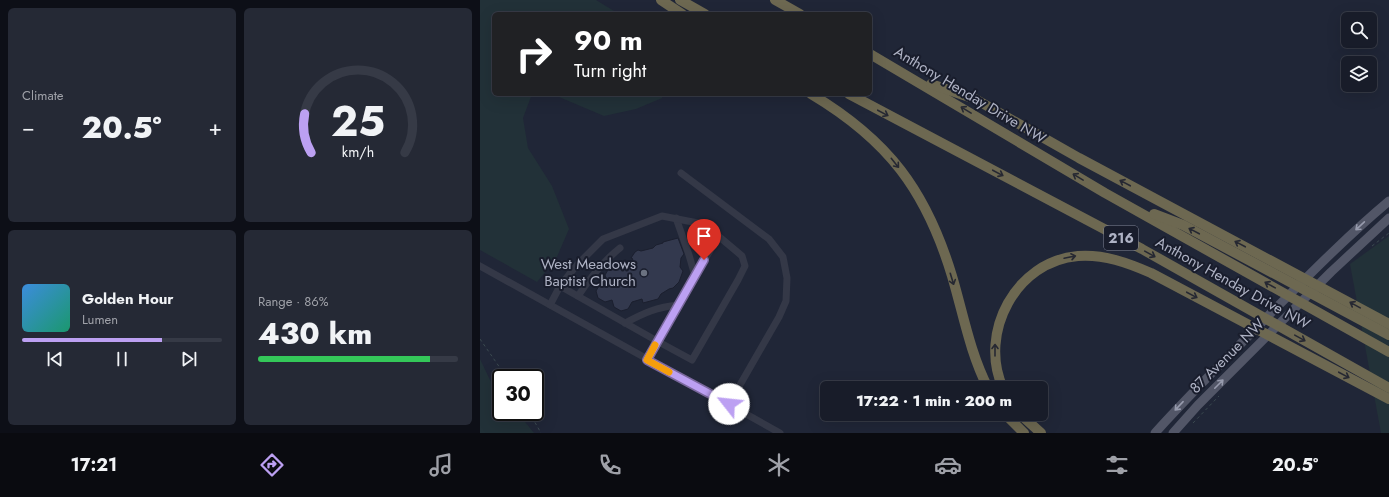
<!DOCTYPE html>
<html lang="en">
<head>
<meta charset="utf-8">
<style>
	body { margin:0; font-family:Jost,sans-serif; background:#252935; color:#f1f3f6; height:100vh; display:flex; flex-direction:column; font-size:15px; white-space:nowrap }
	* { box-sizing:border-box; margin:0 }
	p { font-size:13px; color:#9fa1a8 }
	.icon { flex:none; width:22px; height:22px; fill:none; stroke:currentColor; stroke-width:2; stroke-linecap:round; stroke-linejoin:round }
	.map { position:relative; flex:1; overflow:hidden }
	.sheet { display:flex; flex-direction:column; gap:8px; padding:8px; background:#0d0f17; width:480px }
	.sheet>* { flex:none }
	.top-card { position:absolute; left:12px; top:12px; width:380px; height:84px; border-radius:6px; box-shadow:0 4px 16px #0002,0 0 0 1px #363a46; background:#202124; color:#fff; overflow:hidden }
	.tools { position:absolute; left:861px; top:12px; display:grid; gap:8px }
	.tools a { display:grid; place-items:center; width:36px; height:36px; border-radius:6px; background:#181c29; box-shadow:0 4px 16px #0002,0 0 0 1px #363a46; font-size:20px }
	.speed { position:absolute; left:12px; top:369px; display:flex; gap:8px; font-size:20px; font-weight:700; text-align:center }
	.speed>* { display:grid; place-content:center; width:52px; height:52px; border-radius:50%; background:#181c29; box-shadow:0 4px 16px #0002,0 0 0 1px #363a46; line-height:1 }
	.speed .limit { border:2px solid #111; border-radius:6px; background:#fff; color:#111 }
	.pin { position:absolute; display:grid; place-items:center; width:34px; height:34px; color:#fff; margin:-41px -17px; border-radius:50% 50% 50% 0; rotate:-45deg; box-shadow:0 0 4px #0007 }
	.pin .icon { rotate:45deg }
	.me { position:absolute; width:44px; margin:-22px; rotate:299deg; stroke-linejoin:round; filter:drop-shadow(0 0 3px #0008) }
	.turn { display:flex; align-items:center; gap:14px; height:84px; padding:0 16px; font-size:18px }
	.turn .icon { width:52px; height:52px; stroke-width:2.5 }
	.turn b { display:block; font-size:28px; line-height:34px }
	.big { font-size:30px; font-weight:800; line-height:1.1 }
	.sheet .widget { flex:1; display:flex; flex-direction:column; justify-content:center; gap:6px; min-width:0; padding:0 14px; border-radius:6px; background:#252935 }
	.sheet .dial { align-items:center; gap:0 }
	.dial svg { height:104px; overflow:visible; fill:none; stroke:#363a46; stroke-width:7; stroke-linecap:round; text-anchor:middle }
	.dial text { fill:#f1f3f6; stroke:none }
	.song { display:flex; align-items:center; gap:12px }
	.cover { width:48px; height:48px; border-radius:6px; background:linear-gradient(135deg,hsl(210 70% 55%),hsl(160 70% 35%)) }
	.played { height:4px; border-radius:2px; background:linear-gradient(90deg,#bca0f2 70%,#363a46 70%) }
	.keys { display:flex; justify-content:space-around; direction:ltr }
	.heat { display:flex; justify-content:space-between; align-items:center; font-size:22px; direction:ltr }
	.charge { height:6px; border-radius:3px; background:linear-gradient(90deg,#34c759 86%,#363a46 0) }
	.sheet .tiles { flex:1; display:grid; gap:8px; grid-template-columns:repeat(2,1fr) }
	.trip { position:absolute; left:340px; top:381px; width:228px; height:40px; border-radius:6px; background:#181c29; box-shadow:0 4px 16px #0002,0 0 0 1px #363a46; font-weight:800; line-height:40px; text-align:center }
	.tab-bar { display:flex; height:64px; justify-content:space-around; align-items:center; background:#0a0b10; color:#9fa1a8 }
	.tab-bar .icon { width:28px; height:28px }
	.tab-bar .current { color:#bca0f2 }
	.tab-bar b { font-size:18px; color:#f1f3f6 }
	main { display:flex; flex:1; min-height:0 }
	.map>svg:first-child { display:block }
</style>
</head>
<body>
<main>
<section class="sheet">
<div class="tiles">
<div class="widget"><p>Climate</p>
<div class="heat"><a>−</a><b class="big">20.5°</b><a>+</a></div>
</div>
<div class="widget dial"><svg viewBox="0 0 100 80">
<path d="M14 69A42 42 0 1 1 86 69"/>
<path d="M14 69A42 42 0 0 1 9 39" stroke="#bca0f2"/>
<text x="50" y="56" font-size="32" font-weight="700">25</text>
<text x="50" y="72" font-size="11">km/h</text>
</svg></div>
<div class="widget">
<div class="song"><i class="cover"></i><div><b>Golden Hour</b><p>Lumen</p></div></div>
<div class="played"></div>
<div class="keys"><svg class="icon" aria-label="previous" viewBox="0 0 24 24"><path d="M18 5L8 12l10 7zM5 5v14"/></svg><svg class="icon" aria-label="pause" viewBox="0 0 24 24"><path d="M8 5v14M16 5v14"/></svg><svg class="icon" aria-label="next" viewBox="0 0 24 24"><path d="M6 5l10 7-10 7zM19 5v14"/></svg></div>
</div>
<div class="widget"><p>Range · 86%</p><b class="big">430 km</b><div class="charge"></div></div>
</div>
</section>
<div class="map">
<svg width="909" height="433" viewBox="0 0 909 433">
	<rect width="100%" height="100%" fill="#202637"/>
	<g fill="#223138">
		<path d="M 0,0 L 116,0 L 139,14 L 14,14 L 14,94 L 52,94 L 43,118 L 48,148 L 72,186 L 89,229 L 76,259 L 57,282 L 0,250 Z"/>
		<path d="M 72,94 L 182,94 L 182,98 L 156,109 L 124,116 Z"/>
		<path d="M 909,236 L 909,433 L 901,433 L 870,264 Z"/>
		<path d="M 0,359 L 10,380 L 21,393 L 21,412 L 37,412 L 54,433 L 0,433 Z"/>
	</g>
	<path fill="#33394e" stroke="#1b1f2e" d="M 198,238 L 204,254 L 201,258 L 200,267 L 203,271 L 199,282 L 193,288 L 189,289 L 181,294 L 178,299 L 163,303 L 162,299 L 152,302 L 148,309 L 141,311 L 134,307 L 132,300 L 125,302 L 118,298 L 116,291 L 120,284 L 127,282 L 125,275 L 129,268 L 136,266 L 142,270 L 148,268 L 153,259 L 151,258 L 155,252 L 158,250 L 161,251 L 173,248 L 176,245 L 183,243 L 183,242 Z"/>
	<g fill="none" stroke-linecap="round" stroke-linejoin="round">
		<g stroke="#3b4a50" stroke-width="1" stroke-dasharray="3 3" stroke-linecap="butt">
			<path d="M 892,246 L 909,233"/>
			<path d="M 0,339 L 27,378"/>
			<path d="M 49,412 L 61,433"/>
			<path d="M 713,423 L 739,396"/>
		</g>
		<g stroke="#343847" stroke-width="7">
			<path d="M 201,173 L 289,239 L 303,257 L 307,278 L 306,301 L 299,317 L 249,404"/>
			<path d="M 196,218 L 209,255 L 215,276"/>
			<path d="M 0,266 L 300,433"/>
			<path d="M 80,286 L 177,341 L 238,237"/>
			<path d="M 98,296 C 110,278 122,262 140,248"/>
			<path d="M 70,305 L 80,286 L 96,266 L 123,239 L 182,216 L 218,223 L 230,229 L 262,256 L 265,266 L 258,280 L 212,360 L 177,341 L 167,360"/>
			<path d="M 145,323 C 164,313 177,307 198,305"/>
		</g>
		<g stroke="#525667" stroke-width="9">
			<path d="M 675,433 C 711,393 749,356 786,318 C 826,278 866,237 909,201"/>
			<path d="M 693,433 L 718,405 L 851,272 L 909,218"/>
		</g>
		<g stroke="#6d6851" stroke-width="10">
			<path d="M 181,0 L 202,14"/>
			<path d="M 200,0 L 225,14"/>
			<path d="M 295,0 L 320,14"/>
			<path d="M 390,54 L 625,193 L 909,352"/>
			<path d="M 451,84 L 495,99 L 599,158 L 909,324"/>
			<path d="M 331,94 C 408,140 446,190 472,276 C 483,313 490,353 508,388"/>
			<path d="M 369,94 L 662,249 L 909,388"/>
			<path d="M 674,214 L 703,225 L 909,335"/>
			<path d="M 523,388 C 498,333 536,261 598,256 C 624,254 648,263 671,273 L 909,399"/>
			<path d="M 525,414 L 544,433"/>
			<path d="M 540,414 L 561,433"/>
		</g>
	</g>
	<defs><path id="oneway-shaft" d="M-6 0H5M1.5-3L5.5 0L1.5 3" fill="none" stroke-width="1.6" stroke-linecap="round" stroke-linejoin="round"/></defs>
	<g stroke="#262832">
		<use href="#oneway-shaft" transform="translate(486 110) rotate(-149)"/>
		<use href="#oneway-shaft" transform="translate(403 113) rotate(28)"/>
		<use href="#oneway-shaft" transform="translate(415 163) rotate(51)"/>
		<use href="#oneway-shaft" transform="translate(518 173) rotate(28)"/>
		<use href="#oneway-shaft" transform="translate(598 177) rotate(-149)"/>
		<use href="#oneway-shaft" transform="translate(645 183) rotate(-152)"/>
		<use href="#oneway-shaft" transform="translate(714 231) rotate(-152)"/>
		<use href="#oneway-shaft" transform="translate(760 244) rotate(-152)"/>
		<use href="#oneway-shaft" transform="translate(670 254) rotate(29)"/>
		<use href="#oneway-shaft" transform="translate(590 257) rotate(-12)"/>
		<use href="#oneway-shaft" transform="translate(472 279) rotate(73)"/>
		<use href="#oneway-shaft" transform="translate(790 285) rotate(-151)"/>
		<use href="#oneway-shaft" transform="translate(712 295) rotate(28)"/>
		<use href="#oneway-shaft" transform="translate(875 305) rotate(-151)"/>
		<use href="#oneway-shaft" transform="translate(820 338) rotate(29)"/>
		<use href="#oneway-shaft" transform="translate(515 350) rotate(-90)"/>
		<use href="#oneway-shaft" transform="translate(864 375) rotate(28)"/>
	</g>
	<g stroke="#979bad">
		<use href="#oneway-shaft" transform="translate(880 226) rotate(137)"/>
		<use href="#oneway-shaft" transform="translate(739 384) rotate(-45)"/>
		<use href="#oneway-shaft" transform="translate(699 406) rotate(133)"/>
	</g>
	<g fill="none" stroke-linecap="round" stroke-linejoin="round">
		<g stroke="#7a689d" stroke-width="10">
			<path id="route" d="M 224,260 L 167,360 L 249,404"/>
		</g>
		<use href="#route" stroke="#bca0f2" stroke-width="7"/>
		<path stroke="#f59e0b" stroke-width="7" d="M 175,345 L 167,360 L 189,372"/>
	</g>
	<circle fill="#6b7280" stroke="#191d2c" stroke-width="1.5" cx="164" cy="273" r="4"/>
	<g text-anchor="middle" stroke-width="4" stroke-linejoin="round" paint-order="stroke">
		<rect fill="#191d2c" stroke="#818596" stroke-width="1" x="624" y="226" width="34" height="24" rx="3"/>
		<g font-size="14" font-weight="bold" fill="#aeb2c4">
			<text x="641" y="243">216</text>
		</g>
		<g font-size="15" fill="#aeb2c4" stroke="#191d2c">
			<text transform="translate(490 95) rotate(31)" y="5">Anthony Henday Drive NW</text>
			<text transform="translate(753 283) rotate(29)" y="5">Anthony Henday Drive NW</text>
			<text transform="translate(747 356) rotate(-45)" y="5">87 Avenue NW</text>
		</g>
		<g font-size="15" fill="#aeb2c4" stroke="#191d2c" text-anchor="end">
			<text x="156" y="269">West Meadows<tspan x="156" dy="17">Baptist Church</tspan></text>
		</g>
	</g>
</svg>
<div class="tools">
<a><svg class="icon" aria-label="search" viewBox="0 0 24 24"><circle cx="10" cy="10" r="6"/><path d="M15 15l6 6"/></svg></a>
<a><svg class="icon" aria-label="layers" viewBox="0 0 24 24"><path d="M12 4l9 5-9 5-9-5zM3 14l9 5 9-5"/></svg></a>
</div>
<div class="speed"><div class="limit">30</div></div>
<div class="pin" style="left:224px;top:260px;background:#d93025"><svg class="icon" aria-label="arrive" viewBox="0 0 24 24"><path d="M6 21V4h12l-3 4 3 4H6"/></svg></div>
<svg class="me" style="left:249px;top:404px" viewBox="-20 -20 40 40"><circle r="19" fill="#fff"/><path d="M0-13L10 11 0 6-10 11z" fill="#bca0f2"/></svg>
<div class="trip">17:22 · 1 min · 200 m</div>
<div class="top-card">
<div class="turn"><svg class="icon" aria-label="right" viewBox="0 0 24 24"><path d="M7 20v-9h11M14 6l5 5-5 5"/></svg><div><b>90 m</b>Turn right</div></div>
</div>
</div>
</main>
<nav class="tab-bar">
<b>17:21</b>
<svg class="icon current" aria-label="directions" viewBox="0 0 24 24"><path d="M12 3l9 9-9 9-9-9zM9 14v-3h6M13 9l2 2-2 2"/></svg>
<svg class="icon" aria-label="music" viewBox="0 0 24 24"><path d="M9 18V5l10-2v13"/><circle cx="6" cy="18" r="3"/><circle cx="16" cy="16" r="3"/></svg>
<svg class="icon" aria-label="phone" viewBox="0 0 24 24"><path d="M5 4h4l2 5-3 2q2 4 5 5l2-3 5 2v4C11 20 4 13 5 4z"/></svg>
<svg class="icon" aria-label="climate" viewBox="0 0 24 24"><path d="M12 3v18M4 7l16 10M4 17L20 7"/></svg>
<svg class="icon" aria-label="car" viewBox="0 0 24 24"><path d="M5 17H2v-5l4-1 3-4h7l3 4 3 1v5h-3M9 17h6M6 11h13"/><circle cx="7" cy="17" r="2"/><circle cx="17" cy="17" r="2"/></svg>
<svg class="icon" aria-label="filters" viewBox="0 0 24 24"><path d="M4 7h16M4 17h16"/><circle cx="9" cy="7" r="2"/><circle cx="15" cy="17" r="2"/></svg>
<b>20.5°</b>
</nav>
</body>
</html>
